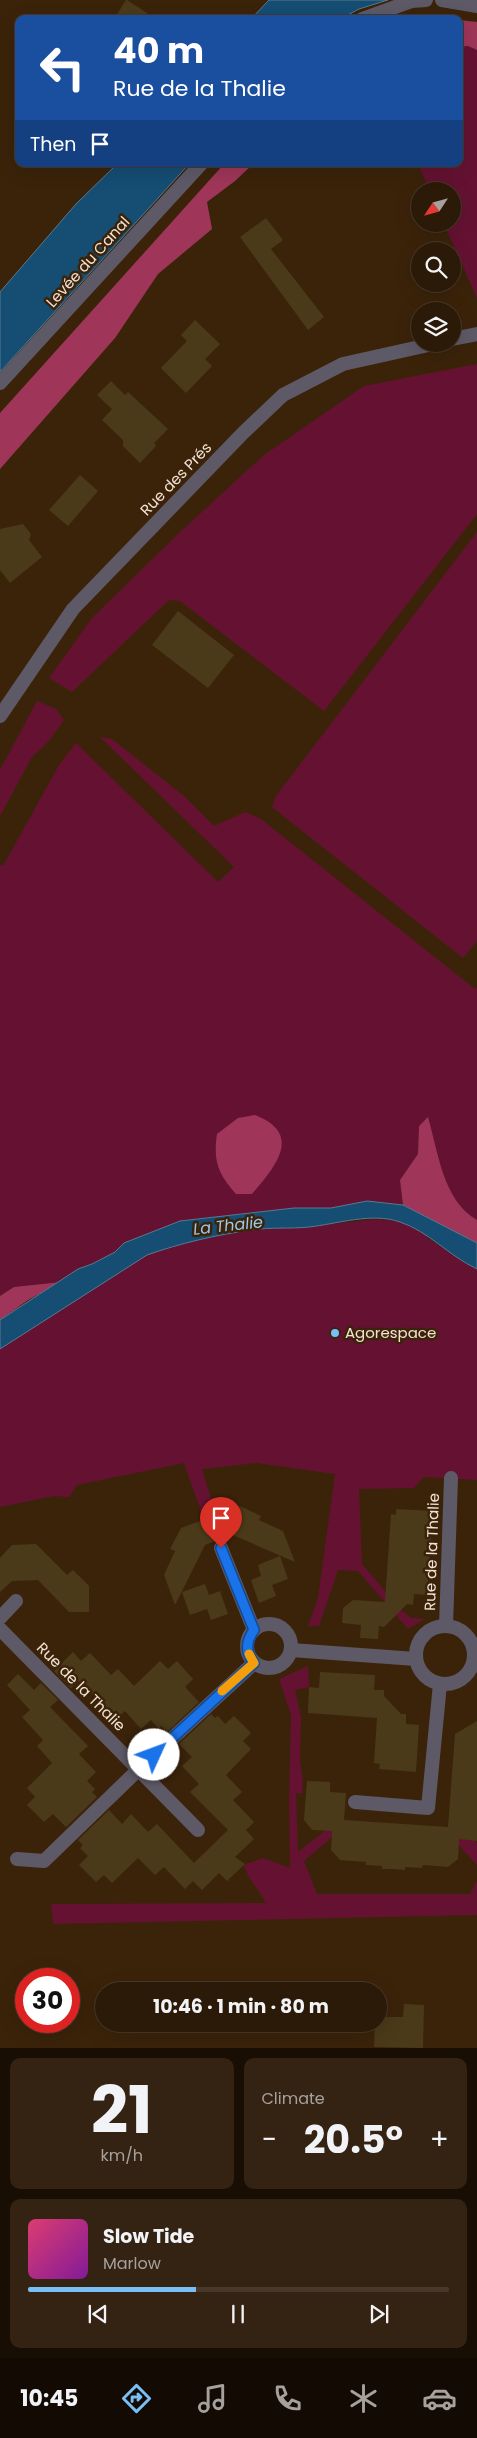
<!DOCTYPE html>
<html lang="en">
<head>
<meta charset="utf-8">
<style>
	body { margin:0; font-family:Poppins,sans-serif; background:#342312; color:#f1f3f6; height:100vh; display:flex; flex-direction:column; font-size:19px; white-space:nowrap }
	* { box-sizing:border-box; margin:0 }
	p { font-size:16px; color:#a6a19c }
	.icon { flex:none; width:28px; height:28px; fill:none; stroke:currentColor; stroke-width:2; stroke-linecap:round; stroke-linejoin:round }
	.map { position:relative; height:2048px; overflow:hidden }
	.drawer { display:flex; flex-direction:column; gap:10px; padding:10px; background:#180e04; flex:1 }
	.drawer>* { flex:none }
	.hud { position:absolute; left:15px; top:15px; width:448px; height:152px; border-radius:10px; box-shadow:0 5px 20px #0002,0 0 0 1px #483829; background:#1a4fa0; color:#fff; overflow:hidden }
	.needle { width:32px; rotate:234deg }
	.tools { position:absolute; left:411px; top:182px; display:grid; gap:10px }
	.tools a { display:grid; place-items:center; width:50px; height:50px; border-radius:50%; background:#2c1a08; box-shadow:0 5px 20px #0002,0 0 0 1px #483829; font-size:25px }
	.speed { position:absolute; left:15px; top:1968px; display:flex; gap:10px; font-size:25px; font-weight:700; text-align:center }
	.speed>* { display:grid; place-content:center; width:65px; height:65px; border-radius:50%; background:#2c1a08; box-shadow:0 5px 20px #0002,0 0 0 1px #483829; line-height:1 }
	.speed .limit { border:8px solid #d22; background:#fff; color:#111 }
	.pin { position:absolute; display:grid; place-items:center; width:42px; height:42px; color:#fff; margin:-51px -21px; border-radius:50% 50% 50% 0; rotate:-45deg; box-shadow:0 0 5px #0007 }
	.pin .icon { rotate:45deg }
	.me { position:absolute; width:55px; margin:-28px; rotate:47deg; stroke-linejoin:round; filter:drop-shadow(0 0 4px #0008) }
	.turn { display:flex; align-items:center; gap:18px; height:105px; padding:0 15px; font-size:22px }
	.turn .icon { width:65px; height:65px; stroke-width:2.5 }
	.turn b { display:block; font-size:35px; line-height:42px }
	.then { display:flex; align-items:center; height:48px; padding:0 15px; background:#0003; gap:10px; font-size:19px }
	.big { font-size:38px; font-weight:700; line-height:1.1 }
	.drawer .card { flex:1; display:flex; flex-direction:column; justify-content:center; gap:8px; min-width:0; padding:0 18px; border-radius:10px; background:#342312 }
	.drawer .dial { align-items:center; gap:0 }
	.dial b { font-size:65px; line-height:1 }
	.song { display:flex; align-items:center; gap:15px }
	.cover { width:60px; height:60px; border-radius:8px; background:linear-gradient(135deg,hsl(340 70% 55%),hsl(290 70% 35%)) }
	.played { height:5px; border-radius:2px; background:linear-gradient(90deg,#78bff7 40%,#483829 40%) }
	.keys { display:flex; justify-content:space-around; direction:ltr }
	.heat { display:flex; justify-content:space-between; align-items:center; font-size:28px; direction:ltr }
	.drawer .tiles { flex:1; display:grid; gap:10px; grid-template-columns:1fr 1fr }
	.card:last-child { grid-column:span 2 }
	.trip { position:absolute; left:95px; top:1982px; width:292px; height:50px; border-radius:25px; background:#2c1a08; box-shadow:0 5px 20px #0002,0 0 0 1px #483829; font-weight:700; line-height:50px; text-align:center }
	.tab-bar { display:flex; height:80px; justify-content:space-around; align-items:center; background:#120a03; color:#a6a19c }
	.tab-bar .icon { width:35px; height:35px }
	.tab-bar .on { color:#78bff7 }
	.tab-bar b { font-size:22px; color:#f1f3f6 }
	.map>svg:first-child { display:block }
</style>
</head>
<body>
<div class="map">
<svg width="477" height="2048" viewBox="0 0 477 2048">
	<rect width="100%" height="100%" fill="#3b230a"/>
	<g fill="#651232">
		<path d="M 468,46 L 477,50 L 477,298 L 444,224 L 452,224 L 452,191 L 430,191 L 418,164 L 459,164 L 459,47 Z"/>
		<path d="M 477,364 L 477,514 L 324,711 L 180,601 L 169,600 L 72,692 L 49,678 L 92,618 L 178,534 L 264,455 L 364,386 Z"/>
		<path d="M 477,532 L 477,941 L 463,958 L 272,807 L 276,796 Z"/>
		<path d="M 37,701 L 56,709 L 64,720 L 48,742 L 32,757 L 0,816 L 0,770 Z"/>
		<path d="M 100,737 L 112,739 L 185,797 L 214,826 L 245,812 L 261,819 L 456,974 L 475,989 L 477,987 L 477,1220 C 443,1201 438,1151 428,1118 L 419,1126 L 418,1154 L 400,1180 L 403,1205 L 367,1201 L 331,1208 L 294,1208 L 180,1221 L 124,1243 L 115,1252 L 92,1264 L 78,1269 L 61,1282 L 14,1287 L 0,1296 L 0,864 L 3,866 L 59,765 L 76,743 L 218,882 L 234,867 Z"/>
		<path d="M 374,1219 L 397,1221 L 422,1230 L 429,1239 L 477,1269 L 477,1480 L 424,1477 L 414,1488 L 359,1489 L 362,1564 L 401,1610 L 411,1618 L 425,1619 L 408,1629 L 358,1571 L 338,1570 L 319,1626 L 308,1626 L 318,1598 L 335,1474 L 257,1463 L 202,1469 L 223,1538 L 214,1542 L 206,1519 L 204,1520 L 184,1463 L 77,1485 L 69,1497 L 54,1496 L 0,1507 L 0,1349 L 10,1341 L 147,1255 L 173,1245 L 253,1229 L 307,1227 Z"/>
		<path d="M 308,1666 L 309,1687 L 295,1690 L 301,1717 L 300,1761 L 303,1781 L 302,1794 L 296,1793 L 298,1852 L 334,1824 L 332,1837 L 304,1861 L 317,1894 L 470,1894 L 477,1881 L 477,1915 L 53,1924 L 51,1904 L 266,1903 C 259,1889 248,1880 244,1865 L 263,1858 L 290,1868 L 289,1801 L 291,1715 L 279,1679 Z"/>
		<path d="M 459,1833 L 465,1840 L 474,1840 L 477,1843 L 477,1865 L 452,1838 Z"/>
	</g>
	<g fill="#9f3659">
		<path d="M 459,20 L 477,22 L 477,50 L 468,46 L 459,47 Z"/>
		<path d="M 224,164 L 253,164 L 235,181 L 207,202 L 212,229 L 158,274 L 115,338 L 0,469 L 0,413 Z"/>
		<path d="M 255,1115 C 304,1134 275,1167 252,1194 L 236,1194 C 218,1174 213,1161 217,1134 L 238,1118 Z"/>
		<path d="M 428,1117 C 438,1151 443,1201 477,1220 L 477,1243 L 403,1205 L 400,1180 L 418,1154 L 419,1126 Z"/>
		<path d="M 61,1282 L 28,1300 L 0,1320 L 0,1296 L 14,1287 Z"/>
	</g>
	<g fill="#154d73" stroke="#587a90">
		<path d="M 269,0 L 388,0 L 359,9 L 340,19 L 251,19 Z"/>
		<path d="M 117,164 L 189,164 L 0,372 L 0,292 L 76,204 Z"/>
		<path d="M 367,1201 L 403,1205 L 477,1243 L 477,1269 C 449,1256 428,1231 400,1222 C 372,1212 337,1224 309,1227 C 290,1229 270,1227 251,1230 C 216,1235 181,1243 147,1255 L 0,1349 L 0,1320 L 78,1269 L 92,1264 L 115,1252 L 124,1243 L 180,1221 L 294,1208 L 331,1208 Z"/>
	</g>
	<g fill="#4a3a19">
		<path d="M 126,0 L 127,0 L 156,19 L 114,19 Z"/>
		<path d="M 266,218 L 283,240 L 271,249 L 324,317 L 308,330 L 240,237 Z"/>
		<path d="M 195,320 L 220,344 L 205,359 L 212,366 L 186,393 L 161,368 L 187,341 L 181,335 Z"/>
		<path d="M 111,381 L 125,395 L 128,392 L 168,429 L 154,443 L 156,446 L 140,463 L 123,446 L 123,440 L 102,420 L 112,409 L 97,395 Z"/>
		<path d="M 80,475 L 98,491 L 68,526 L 49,510 Z"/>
		<path d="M 23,524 L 31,534 L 29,540 L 42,557 L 10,583 L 0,570 L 0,529 Z"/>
		<path d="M 178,611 L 234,655 L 208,688 L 152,645 Z"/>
		<path d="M 240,1506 L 261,1516 L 259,1520 L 283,1531 L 295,1562 L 233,1535 L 218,1540 L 205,1545 L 175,1605 L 164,1575 L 175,1551 L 170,1549 L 181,1528 Z"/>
		<path d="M 396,1509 L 433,1511 L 427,1595 L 414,1594 L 413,1605 L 407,1604 L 384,1627 L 379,1626 L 378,1639 L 360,1638 L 361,1625 L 342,1623 L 343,1608 L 353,1600 L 385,1602 L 391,1514 L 396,1515 Z"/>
		<path d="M 36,1544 L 67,1575 L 73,1570 L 89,1586 L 89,1612 L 69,1612 L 38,1580 L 12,1581 L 0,1592 L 0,1558 L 12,1545 Z"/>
		<path d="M 280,1556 L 288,1579 L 272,1585 L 276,1596 L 259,1603 L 251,1580 L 261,1576 L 258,1565 Z"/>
		<path d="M 205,1584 L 209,1595 L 220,1591 L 228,1614 L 211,1620 L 207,1609 L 190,1615 L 182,1592 Z"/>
		<path d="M 73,1652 L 81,1661 L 90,1653 L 111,1675 L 118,1669 L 134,1686 L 160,1661 L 168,1669 L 177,1661 L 193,1679 L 185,1687 L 199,1702 L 167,1732 L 161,1726 L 159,1729 L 151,1720 L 141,1729 L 125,1711 L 116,1719 L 79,1681 L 71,1688 L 54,1671 Z"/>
		<path d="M 320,1672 L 375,1675 L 374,1690 L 384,1690 L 384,1696 L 401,1714 L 406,1714 L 406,1724 L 419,1725 L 416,1772 L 379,1769 L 380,1764 L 374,1763 L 377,1718 L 308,1713 L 309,1687 L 319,1688 Z"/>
		<path d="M 18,1674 L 34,1690 L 41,1683 L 58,1700 L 50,1707 L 88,1746 L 79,1754 L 96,1772 L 87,1781 L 95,1789 L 92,1792 L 97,1797 L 66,1827 L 53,1814 L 44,1822 L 27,1805 L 35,1797 L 27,1788 L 52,1763 L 37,1746 L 43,1740 L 22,1717 L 30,1710 L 7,1685 Z"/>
		<path d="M 211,1714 L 215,1718 L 218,1716 L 225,1724 L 234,1716 L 251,1733 L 243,1741 L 251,1749 L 226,1775 L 242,1792 L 233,1800 L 254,1822 L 246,1830 L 254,1839 L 235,1857 L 245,1864 L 227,1881 L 219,1873 L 202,1890 L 193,1881 L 185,1889 L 164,1867 L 155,1875 L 138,1858 L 112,1883 L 104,1875 L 96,1882 L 79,1865 L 88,1856 L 80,1848 L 83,1845 L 78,1840 L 109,1810 L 122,1824 L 131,1814 L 148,1832 L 157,1824 L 194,1863 L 228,1830 L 190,1792 L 199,1784 L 182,1766 L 192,1757 L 179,1744 Z"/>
		<path d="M 477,1721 L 477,1841 L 459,1839 L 458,1859 L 448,1867 L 423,1865 L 422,1868 L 405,1867 L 405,1870 L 394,1869 L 382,1869 L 382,1866 L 366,1865 L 366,1862 L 340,1860 L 331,1850 L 332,1831 L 312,1830 L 304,1820 L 307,1781 L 330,1782 L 330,1792 L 346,1793 L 344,1820 L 448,1827 L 455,1734 Z"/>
		<path d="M 404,2004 L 424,2005 L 423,2048 L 374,2047 L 375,2024 L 379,2024 L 379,2017 L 403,2017 Z"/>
	</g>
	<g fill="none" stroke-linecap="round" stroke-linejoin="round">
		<g stroke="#5e5967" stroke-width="14">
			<path d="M 442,0 L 477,6"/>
			<path d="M 362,19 L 412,1 L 426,0"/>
			<path d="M 452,339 L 477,334"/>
			<path d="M 0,383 L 201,164"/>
			<path d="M 0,716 L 73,609 L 243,433 L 283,395 L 343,364 L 433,344"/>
			<path d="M 221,1548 L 254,1630"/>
			<path d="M 0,1618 L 16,1601"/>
			<circle cx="269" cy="1646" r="22"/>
			<circle cx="445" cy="1655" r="29"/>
			<path d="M 446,1626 L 451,1478"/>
			<path d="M 0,1629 L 198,1830"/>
			<path d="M 291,1650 L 416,1659"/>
			<path d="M 355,1802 L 428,1808 L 440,1684"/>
			<path d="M 17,1859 L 44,1861 L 139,1769 L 254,1663"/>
		</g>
	</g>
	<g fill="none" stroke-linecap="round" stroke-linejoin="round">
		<g stroke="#114b97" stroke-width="12">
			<path id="route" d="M 154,1755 L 254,1663 C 245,1652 246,1641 254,1630 L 221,1548"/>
		</g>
		<use href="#route" stroke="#1a73e8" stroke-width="9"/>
		<path stroke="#f59e0b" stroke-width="9" d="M 222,1691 L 254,1663 L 249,1654"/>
	</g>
	<circle fill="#78bff7" stroke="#3b230a" stroke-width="2" cx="335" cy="1333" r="5"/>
	<g text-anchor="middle" stroke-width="5" stroke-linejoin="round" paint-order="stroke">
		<g font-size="15" fill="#f3e2d4" stroke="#3b230a">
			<text transform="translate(88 262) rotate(-48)" y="5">Levée du Canal</text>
			<text transform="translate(176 479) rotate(-46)" y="5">Rue des Prés</text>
			<text transform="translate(432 1552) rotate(-88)" y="5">Rue de la Thalie</text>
			<text transform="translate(81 1687) rotate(45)" y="5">Rue de la Thalie</text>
		</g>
		<g font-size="15" fill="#f3e2d4" stroke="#3b230a" text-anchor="start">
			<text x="345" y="1338">Agorespace</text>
		</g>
		<g font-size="16" font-style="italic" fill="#9cc8eb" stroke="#3b230a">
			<text transform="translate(228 1225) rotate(-6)" y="6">La Thalie</text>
		</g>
	</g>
</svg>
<div class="tools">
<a><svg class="needle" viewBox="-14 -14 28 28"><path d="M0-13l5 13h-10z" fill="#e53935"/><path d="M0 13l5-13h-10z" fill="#a6a19c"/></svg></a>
<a><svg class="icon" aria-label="search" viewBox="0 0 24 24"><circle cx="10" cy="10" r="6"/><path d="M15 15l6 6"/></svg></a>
<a><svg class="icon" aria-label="layers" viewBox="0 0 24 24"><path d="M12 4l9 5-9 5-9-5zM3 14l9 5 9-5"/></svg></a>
</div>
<div class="speed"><div class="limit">30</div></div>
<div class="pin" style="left:221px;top:1548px;background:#d93025"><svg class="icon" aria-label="arrive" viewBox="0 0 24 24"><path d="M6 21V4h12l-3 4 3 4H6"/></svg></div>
<svg class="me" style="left:154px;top:1755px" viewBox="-20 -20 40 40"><circle r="19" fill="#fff"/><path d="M0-13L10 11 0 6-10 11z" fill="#1a73e8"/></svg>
<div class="trip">10:46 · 1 min · 80 m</div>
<div class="hud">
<div class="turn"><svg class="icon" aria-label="left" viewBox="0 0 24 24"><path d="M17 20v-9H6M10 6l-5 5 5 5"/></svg><div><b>40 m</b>Rue de la Thalie</div></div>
<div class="then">Then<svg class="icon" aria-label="arrive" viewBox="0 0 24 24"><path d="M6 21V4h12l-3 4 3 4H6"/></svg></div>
</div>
</div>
<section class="drawer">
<div class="tiles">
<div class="card dial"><b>21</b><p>km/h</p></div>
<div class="card"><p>Climate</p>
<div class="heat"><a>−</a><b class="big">20.5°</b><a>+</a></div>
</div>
<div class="card">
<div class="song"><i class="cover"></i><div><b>Slow Tide</b><p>Marlow</p></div></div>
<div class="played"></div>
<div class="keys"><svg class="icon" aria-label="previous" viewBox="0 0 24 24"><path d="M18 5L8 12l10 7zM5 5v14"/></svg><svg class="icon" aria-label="pause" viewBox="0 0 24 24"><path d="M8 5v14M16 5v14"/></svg><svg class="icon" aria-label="next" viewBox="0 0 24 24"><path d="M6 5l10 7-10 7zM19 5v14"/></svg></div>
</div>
</div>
</section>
<nav class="tab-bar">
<b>10:45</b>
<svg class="icon on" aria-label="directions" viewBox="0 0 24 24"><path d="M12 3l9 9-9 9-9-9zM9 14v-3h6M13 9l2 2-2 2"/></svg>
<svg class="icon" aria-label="music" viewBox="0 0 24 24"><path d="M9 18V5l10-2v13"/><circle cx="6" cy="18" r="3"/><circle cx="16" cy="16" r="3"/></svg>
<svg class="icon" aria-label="phone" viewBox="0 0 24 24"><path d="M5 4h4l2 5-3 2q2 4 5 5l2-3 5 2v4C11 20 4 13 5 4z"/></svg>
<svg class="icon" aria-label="climate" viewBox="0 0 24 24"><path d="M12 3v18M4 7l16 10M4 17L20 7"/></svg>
<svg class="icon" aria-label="car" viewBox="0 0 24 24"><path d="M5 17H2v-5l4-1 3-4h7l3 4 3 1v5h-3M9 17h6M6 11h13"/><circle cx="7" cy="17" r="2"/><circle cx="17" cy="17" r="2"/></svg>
</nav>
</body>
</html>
